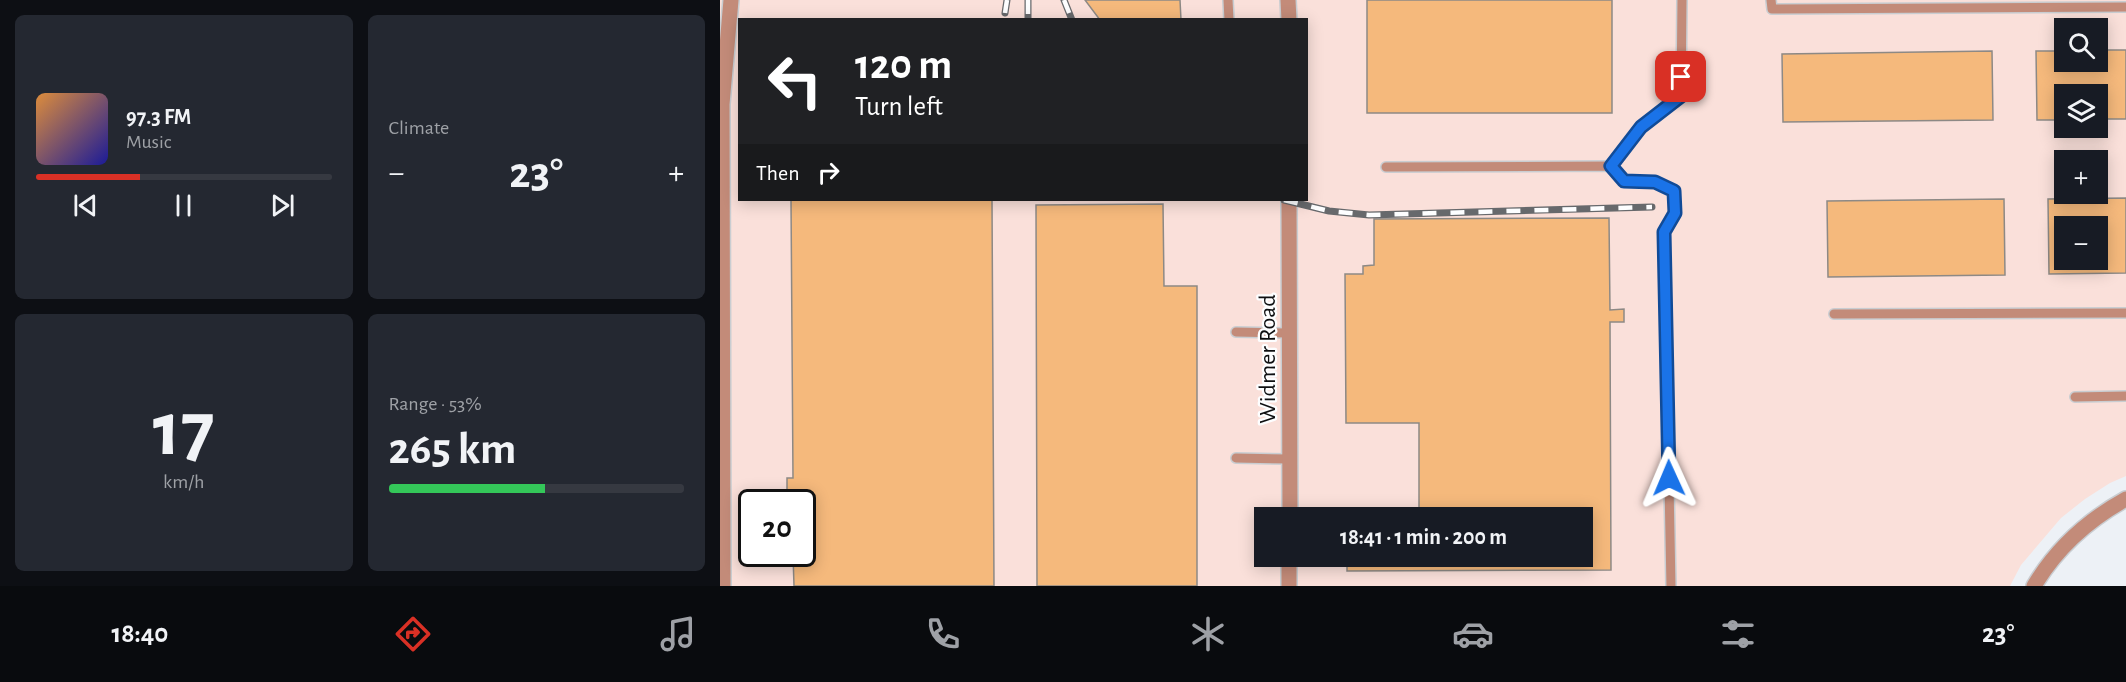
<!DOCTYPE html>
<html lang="en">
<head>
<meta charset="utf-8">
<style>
	body { margin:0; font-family:"Alegreya Sans",sans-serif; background:#242831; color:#f1f3f6; height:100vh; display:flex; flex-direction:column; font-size:22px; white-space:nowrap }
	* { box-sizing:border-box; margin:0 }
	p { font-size:20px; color:#9ea1a6 }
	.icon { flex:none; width:33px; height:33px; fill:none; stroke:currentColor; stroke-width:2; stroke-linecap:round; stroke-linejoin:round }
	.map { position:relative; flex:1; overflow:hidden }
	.details { display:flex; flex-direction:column; gap:15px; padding:15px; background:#0d0f14; width:720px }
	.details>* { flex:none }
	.guide { position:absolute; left:18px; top:18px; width:570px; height:183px; border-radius:0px; box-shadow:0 3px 15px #0003; background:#202124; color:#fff; overflow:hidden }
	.controls { position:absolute; left:1334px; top:18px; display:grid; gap:12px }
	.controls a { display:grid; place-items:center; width:54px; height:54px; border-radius:0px; background:#171b24; box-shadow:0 3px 15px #0003; font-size:30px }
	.speed { position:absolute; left:18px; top:489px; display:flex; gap:12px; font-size:30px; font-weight:700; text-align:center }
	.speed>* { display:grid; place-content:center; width:78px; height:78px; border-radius:50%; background:#171b24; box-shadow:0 3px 15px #0003; line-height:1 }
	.speed .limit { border:3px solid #111; border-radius:9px; background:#fff; color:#111 }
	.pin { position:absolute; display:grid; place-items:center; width:51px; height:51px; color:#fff; margin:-26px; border-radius:12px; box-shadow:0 3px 9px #0006 }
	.me { position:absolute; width:66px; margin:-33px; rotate:359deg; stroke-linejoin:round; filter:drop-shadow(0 0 4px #0008) }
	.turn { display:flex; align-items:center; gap:21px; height:126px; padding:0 18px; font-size:27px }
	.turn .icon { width:78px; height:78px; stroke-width:2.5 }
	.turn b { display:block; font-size:42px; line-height:51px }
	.then { display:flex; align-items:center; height:57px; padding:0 18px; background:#0003; gap:12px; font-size:22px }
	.big { font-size:45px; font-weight:600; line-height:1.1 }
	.details .widget { flex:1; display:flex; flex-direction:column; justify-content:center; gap:9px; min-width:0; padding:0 21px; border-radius:9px; background:#242831 }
	.details .dial { align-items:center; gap:0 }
	.dial b { font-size:78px; line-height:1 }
	.song { display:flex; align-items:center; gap:18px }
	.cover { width:72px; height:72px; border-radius:9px; background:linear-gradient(135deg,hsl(30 70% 55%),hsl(240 70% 35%)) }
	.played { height:6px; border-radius:3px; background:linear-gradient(90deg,#d93025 35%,#363941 35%) }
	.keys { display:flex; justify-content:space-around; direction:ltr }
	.heat { display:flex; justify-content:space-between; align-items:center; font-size:33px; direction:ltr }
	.charge { height:9px; border-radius:4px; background:linear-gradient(90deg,#34c759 53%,#363941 0) }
	.details .tiles { flex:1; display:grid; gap:15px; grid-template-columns:repeat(2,1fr) }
	.trip { position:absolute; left:534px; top:507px; width:339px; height:60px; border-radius:0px; background:#171b24; box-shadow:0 3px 15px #0003; font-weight:600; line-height:60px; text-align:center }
	.tabs { display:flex; height:96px; justify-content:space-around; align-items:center; background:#090b0e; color:#9ea1a6 }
	.tabs .icon { width:42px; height:42px }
	.tabs .current { color:#d93025 }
	.tabs b { font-size:27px; color:#f1f3f6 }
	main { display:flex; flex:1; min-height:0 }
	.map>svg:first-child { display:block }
</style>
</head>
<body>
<main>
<section class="details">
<div class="tiles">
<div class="widget">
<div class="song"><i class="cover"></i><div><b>97.3 FM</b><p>Music</p></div></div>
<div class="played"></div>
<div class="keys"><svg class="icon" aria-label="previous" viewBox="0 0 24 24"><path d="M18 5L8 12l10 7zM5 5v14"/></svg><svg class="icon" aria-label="pause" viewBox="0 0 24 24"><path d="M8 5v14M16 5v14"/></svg><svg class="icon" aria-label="next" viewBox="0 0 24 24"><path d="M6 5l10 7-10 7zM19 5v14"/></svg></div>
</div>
<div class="widget"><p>Climate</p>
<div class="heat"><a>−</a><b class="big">23°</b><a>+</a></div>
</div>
<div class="widget dial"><b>17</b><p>km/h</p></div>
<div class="widget"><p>Range · 53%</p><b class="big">265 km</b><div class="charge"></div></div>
</div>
</section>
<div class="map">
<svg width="1406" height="586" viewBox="0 0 1406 586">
	<rect width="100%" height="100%" fill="#edf1f6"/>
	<path fill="#fae0da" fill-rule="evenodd" d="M 0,0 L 1406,0 L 1406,476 L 1390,483 L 1365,499 L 1341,518 L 1301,565 L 1290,586 L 0,586 ZM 20,20 L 586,20 L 586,200 L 20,200 ZM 1344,28 L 1377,28 L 1377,62 L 1344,62 ZM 1344,94 L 1377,94 L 1377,128 L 1344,128 ZM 1344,160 L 1377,160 L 1377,194 L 1344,194 ZM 1344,226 L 1377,226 L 1377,260 L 1344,260 ZM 32,502 L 82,502 L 82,554 L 32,554 ZM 544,518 L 862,518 L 862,556 L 544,556 Z"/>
	<g fill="#f5b97c" stroke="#8d8985" stroke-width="1.5" fill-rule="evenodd">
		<path d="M 365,0 L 460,0 L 461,20 L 380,20 Z"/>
		<rect x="647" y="0" width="245" height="113"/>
		<path d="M 1377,50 L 1406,50 L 1406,119 L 1377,119 L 1377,94 L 1344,94 L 1344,120 L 1317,120 L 1316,51 L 1344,51 L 1344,62 L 1377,62 Z"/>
		<path d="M 1272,51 L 1273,120 L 1063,122 L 1062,54 Z"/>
		<path d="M 1406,198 L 1406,273 L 1329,274 L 1328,199 ZM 1344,226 L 1377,226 L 1377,260 L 1344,260 Z"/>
		<path d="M 1284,199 L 1285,275 L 1108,277 L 1107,201 Z"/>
		<path d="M 71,200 L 272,200 L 274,586 L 74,586 L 73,554 L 82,554 L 82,502 L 67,502 L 67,478 L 73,478 Z"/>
		<path d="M 443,204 L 444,286 L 477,286 L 477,586 L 317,586 L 316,205 Z"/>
		<path d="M 889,218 L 890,310 L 904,309 L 904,322 L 890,322 L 891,570 L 627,571 L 627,556 L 862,556 L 862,518 L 699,518 L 699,423 L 626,423 L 625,274 L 643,274 L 643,266 L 654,265 L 654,219 Z"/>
	</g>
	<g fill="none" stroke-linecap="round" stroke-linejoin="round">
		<g stroke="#c9cdd1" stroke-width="12">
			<g id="service">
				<path d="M 508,0 L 509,20"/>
				<path d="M 1051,0 L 1052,9 L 1406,7"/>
				<path d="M 891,166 L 921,127 L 961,96 L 962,0"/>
				<path d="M 666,167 L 891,166 L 904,181 L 935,182 L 954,191 L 955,214 L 944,232 L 951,586"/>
				<path d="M 1114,314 L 1406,313"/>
				<path d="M 516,332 L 570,333"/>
				<path d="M 1355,397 L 1406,396"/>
				<path d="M 516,458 L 570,459"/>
			</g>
		</g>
		<g stroke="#c9cdd1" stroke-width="18">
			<g id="minor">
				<path d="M 568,0 L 569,20"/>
				<path d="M 569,200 L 570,518"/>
				<path d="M 3,586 L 2,104 L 11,0"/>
				<path d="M 569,586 L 569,556"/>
			</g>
		</g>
		<g stroke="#c9cdd1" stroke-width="18">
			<path id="tertiary" d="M 1314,586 C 1336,549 1368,520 1406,499"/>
		</g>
		<use href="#service" stroke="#c38b79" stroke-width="9"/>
		<use href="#minor" stroke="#c38b79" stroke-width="15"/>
		<use href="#tertiary" stroke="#c38b79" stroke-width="15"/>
		<g stroke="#67696c" stroke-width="7">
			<g id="rail">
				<path d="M 308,0 L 308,20"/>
				<path d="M 344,0 L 352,20"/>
				<path d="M 285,13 L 287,0"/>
				<path d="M 564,200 L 609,211 L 649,215 L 932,207"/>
			</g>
		</g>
		<use href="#rail" stroke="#fdfeff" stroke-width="4.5" stroke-dasharray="14" stroke-linecap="butt"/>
	</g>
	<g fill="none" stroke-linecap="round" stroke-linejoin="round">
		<g stroke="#114b97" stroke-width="15">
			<path id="route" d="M 949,478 L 944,232 L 955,213 L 954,191 L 935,182 L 904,181 L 891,166 L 921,127 L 961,96 L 961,77"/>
		</g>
		<use href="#route" stroke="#1a73e8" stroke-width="10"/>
	</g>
	<g text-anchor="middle" stroke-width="4.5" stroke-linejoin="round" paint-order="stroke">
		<g font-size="24" fill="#0e0f11" stroke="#fdfeff">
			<text transform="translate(547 359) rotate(-90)" y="8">Widmer Road</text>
		</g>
	</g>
</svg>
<div class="controls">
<a><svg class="icon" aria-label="search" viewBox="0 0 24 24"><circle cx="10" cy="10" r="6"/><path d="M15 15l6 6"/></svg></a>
<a><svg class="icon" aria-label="layers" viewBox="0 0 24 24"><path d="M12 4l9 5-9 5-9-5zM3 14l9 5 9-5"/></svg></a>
<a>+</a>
<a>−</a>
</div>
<div class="speed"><div class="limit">20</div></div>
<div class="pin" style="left:961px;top:77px;background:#d93025"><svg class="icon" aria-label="arrive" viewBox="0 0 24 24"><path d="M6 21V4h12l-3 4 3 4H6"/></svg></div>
<svg class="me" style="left:949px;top:478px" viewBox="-20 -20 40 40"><path d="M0-17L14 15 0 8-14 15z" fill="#1a73e8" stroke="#fff" stroke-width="4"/></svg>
<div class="trip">18:41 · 1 min · 200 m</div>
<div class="guide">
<div class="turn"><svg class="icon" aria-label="left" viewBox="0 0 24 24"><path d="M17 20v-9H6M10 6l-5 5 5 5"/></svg><div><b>120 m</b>Turn left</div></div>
<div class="then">Then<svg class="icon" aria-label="right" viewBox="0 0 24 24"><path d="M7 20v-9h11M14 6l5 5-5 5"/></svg></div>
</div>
</div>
</main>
<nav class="tabs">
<b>18:40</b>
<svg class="icon current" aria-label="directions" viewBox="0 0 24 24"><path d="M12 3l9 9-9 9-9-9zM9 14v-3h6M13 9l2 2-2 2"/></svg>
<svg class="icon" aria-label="music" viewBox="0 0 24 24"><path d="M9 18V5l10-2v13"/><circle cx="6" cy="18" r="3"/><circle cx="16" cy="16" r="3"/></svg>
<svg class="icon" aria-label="phone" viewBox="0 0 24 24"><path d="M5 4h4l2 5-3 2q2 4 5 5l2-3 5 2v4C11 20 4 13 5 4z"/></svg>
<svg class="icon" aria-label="climate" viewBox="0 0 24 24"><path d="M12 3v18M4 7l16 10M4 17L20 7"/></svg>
<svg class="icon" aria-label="car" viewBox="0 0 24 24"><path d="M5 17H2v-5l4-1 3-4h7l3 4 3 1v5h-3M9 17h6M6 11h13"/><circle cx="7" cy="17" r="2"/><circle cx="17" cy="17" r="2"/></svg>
<svg class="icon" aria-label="filters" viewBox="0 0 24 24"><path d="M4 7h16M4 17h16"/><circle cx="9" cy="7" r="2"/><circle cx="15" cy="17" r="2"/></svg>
<b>23°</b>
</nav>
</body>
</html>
